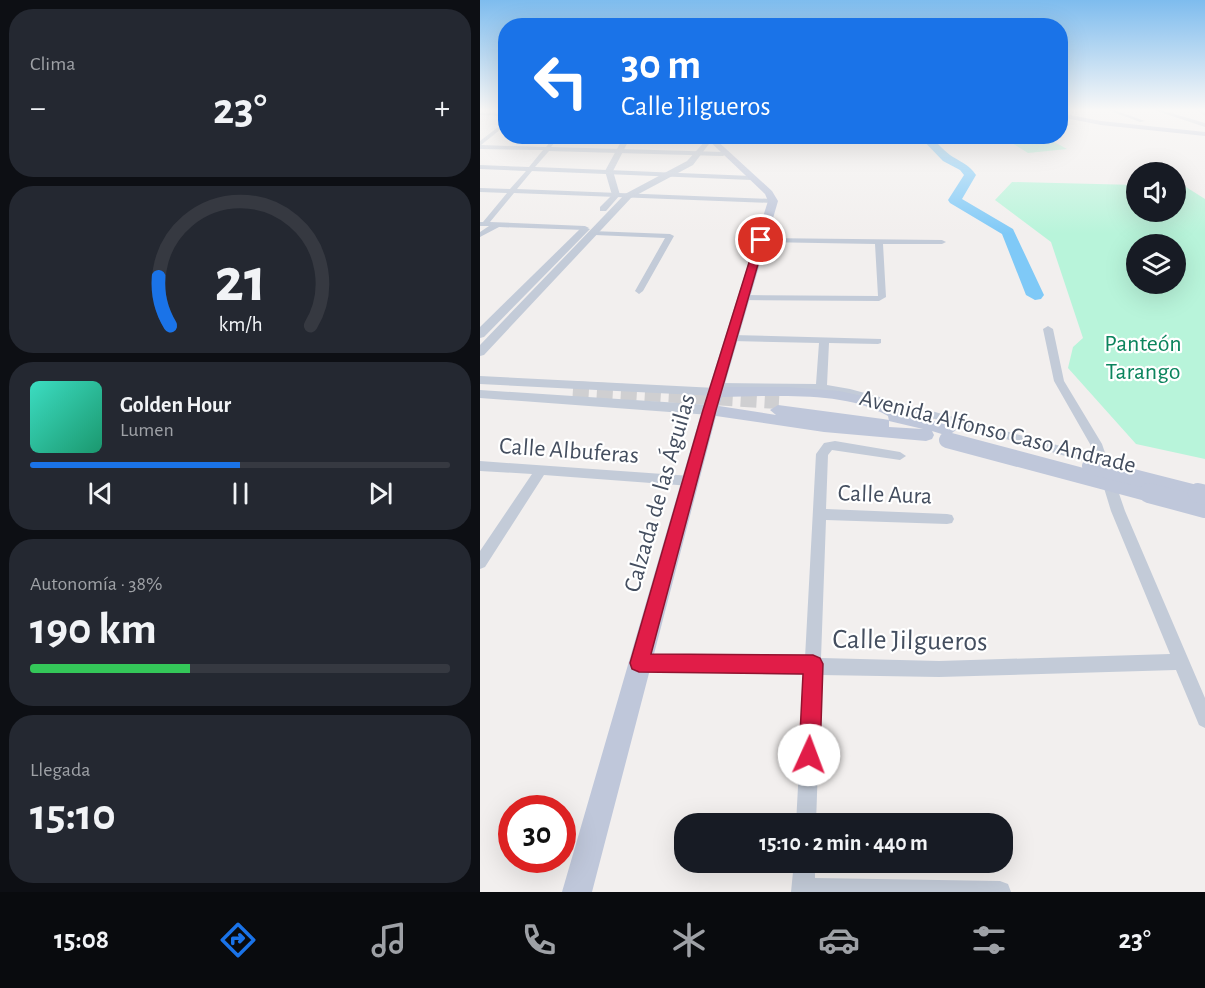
<!DOCTYPE html>
<html lang="es">
<head>
<meta charset="utf-8">
<style>
	body { margin:0; font-family:"Alegreya Sans",sans-serif; background:#242831; color:#f1f3f6; height:100vh; display:flex; flex-direction:column; font-size:22px; white-space:nowrap }
	* { box-sizing:border-box; margin:0 }
	p { font-size:20px; color:#9ea1a6 }
	.icon { flex:none; width:33px; height:33px; fill:none; stroke:currentColor; stroke-width:2; stroke-linecap:round; stroke-linejoin:round }
	.map { position:relative; flex:1; overflow:hidden }
	.panel { display:flex; flex-direction:column; gap:9px; padding:9px; background:#0d0f14; width:480px }
	.panel>* { flex:none }
	.guide { position:absolute; left:18px; top:18px; width:570px; height:126px; border-radius:24px; box-shadow:0 6px 24px #0002; background:#1a73e8; color:#fff; overflow:hidden }
	.tools { position:absolute; left:646px; top:162px; display:grid; gap:12px }
	.tools a { display:grid; place-items:center; width:60px; height:60px; border-radius:50%; background:#171b24; box-shadow:0 6px 24px #0002; font-size:30px }
	.speed { position:absolute; left:18px; top:795px; display:flex; gap:12px; font-size:30px; font-weight:700; text-align:center }
	.speed>* { display:grid; place-content:center; width:78px; height:78px; border-radius:50%; background:#171b24; box-shadow:0 6px 24px #0002; line-height:1 }
	.speed .limit { border:9px solid #d22; background:#fff; color:#111 }
	.pin { position:absolute; display:grid; place-items:center; width:51px; height:51px; color:#fff; margin:-26px; border:3px solid #fff; border-radius:50%; box-shadow:0 2px 6px #0007 }
	.me { position:absolute; width:66px; margin:-33px; rotate:2deg; stroke-linejoin:round; filter:drop-shadow(0 0 4px #0008) }
	.turn { display:flex; align-items:center; gap:21px; height:126px; padding:0 24px; font-size:27px }
	.turn .icon { width:78px; height:78px; stroke-width:2.5 }
	.turn b { display:block; font-size:42px; line-height:51px }
	.big { font-size:45px; font-weight:700; line-height:1.1 }
	.panel .tile { flex:1; display:flex; flex-direction:column; justify-content:center; gap:9px; min-width:0; padding:0 21px; border-radius:24px; background:#242831 }
	.panel .dial { align-items:center; gap:0 }
	.dial svg { height:156px; overflow:visible; fill:none; stroke:#363941; stroke-width:7; stroke-linecap:round; text-anchor:middle }
	.dial text { fill:#f1f3f6; stroke:none }
	.song { display:flex; align-items:center; gap:18px }
	.cover { width:72px; height:72px; border-radius:9px; background:linear-gradient(135deg,hsl(170 70% 55%),hsl(160 70% 35%)) }
	.played { height:6px; border-radius:3px; background:linear-gradient(90deg,#1a73e8 50%,#363941 50%) }
	.keys { display:flex; justify-content:space-around; direction:ltr }
	.heat { display:flex; justify-content:space-between; align-items:center; font-size:33px; direction:ltr }
	.charge { height:9px; border-radius:4px; background:linear-gradient(90deg,#34c759 38%,#363941 0) }
	.trip { position:absolute; left:194px; top:813px; width:339px; height:60px; border-radius:24px; background:#171b24; box-shadow:0 6px 24px #0002; font-weight:700; line-height:60px; text-align:center }
	.tabs { display:flex; height:96px; justify-content:space-around; align-items:center; background:#090b0e; color:#9ea1a6 }
	.tabs .icon { width:42px; height:42px }
	.tabs .current { color:#1a73e8 }
	.tabs b { font-size:27px; color:#f1f3f6 }
	main { display:flex; flex:1; min-height:0 }
	.map>svg:first-child { display:block }
</style>
</head>
<body>
<main>
<section class="panel">
<div class="tile"><p>Clima</p>
<div class="heat"><a>−</a><b class="big">23°</b><a>+</a></div>
</div>
<div class="tile dial"><svg viewBox="0 0 100 80">
<path d="M14 69A42 42 0 1 1 86 69"/>
<path d="M14 69A42 42 0 0 1 8 44" stroke="#1a73e8"/>
<text x="50" y="56" font-size="32" font-weight="700">21</text>
<text x="50" y="72" font-size="11">km/h</text>
</svg></div>
<div class="tile">
<div class="song"><i class="cover"></i><div><b>Golden Hour</b><p>Lumen</p></div></div>
<div class="played"></div>
<div class="keys"><svg class="icon" aria-label="previous" viewBox="0 0 24 24"><path d="M18 5L8 12l10 7zM5 5v14"/></svg><svg class="icon" aria-label="pause" viewBox="0 0 24 24"><path d="M8 5v14M16 5v14"/></svg><svg class="icon" aria-label="next" viewBox="0 0 24 24"><path d="M6 5l10 7-10 7zM19 5v14"/></svg></div>
</div>
<div class="tile"><p>Autonomía · 38%</p><b class="big">190 km</b><div class="charge"></div></div>
<div class="tile"><p>Llegada</p><b class="big">15:10</b></div>
</section>
<div class="map">
<svg width="725" height="892" viewBox="0 0 725 892">
	<rect width="100%" height="100%" fill="#f2efee"/>
	<g fill="#b8f4da" fill-rule="evenodd">
		<path d="M 522,137 L 565,137 L 587,149 L 548,153 Z"/>
		<path d="M 532,182 L 657,185 L 657,212 L 696,212 L 696,187 L 706,187 L 725,199 L 725,459 L 656,444 L 588,368 L 593,347 L 603,338 L 571,242 L 515,200 ZM 696,244 L 696,284 L 657,284 L 657,244 Z"/>
	</g>
	<g fill="none" stroke-linecap="round" stroke-linejoin="round">
		<path fill="#7fc9f7" fill-rule="evenodd" d="M 439,136 L 451,136 C 457,143 465,152 473,157 C 483,163 489,165 496,175 L 482,199 L 533,229 L 564,295 L 561,299 L 555,300 L 546,295 L 522,234 L 470,203 L 468,200 L 484,175 L 480,170 L 463,161 Z"/>
		<path stroke="#cfcfd1" stroke-width="16" stroke-dasharray="16 8" stroke-linecap="butt" d="M 93,389 L 299,401"/>
		<g fill="#c3cbd8" fill-rule="evenodd">
			<path d="M 625,109 L 631,109 L 665,121 L 660,122 Z"/>
			<path d="M 671,109 L 677,109 L 725,123 L 725,127 Z"/>
			<path d="M 716,109 L 721,109 L 725,113 L 725,116 Z"/>
			<path d="M 0,113 L 26,114 L 26,116 L 0,115 Z"/>
			<path d="M 26,121 L 26,125 L 1,145 L 66,147 L 75,136 L 80,136 L 71,147 L 243,152 L 246,154 L 243,156 L 69,151 L 55,167 L 272,176 L 275,178 L 272,180 L 52,171 L 37,189 L 293,199 L 296,201 L 293,203 L 34,193 L 10,222 L 105,226 L 109,228 L 105,230 L 19,227 L 0,237 L 0,232 L 9,226 L 0,226 L 0,222 L 3,222 L 27,193 L 0,192 L 0,188 L 30,189 L 46,171 L 0,169 L 0,165 L 49,167 L 63,150 L 0,149 L 0,141 Z"/>
			<path d="M 112,231 L 190,234 L 194,236 L 163,291 L 159,294 L 155,291 L 185,238 L 115,235 L 112,235 Z"/>
			<path d="M 278,238 L 462,240 L 466,242 L 462,244 L 403,244 L 406,297 L 399,301 L 261,300 L 261,296 L 264,295 L 398,296 L 395,244 L 281,242 L 278,242 Z"/>
			<path d="M 568,326 L 573,329 L 584,381 L 622,444 L 645,511 L 725,698 L 725,728 L 719,725 L 696,670 L 459,677 L 341,675 L 336,824 L 316,824 L 324,675 L 159,671 L 153,669 L 151,663 L 153,657 L 159,655 L 325,658 L 336,454 L 344,443 L 355,441 L 420,452 L 426,456 L 420,460 L 352,450 L 348,455 L 346,509 L 467,514 L 472,515 L 474,519 L 472,523 L 467,524 L 346,520 L 341,658 L 459,661 L 690,654 L 631,511 L 617,465 L 370,395 L 341,391 L 234,388 L 233,386 L 238,383 L 336,384 L 339,343 L 252,341 L 247,338 L 252,335 L 401,339 L 401,343 L 398,344 L 349,343 L 347,385 L 370,389 L 614,455 L 610,444 L 574,381 L 563,329 Z"/>
			<path d="M 0,461 L 211,476 L 216,478 L 217,481 L 216,484 L 211,486 L 64,475 L 5,567 L 0,569 L 0,551 L 52,474 L 0,471 Z"/>
			<path d="M 314,862 L 335,862 L 335,878 L 520,881 L 528,884 L 531,892 L 311,892 Z"/>
		</g>
		<g fill="#c3cbd8" fill-rule="evenodd">
			<path d="M 144,136 L 151,136 L 133,171 L 140,195 L 126,211 L 120,211 L 120,207 L 132,195 L 125,171 Z"/>
			<path d="M 227,139 L 232,140 L 213,165 L 151,198 L 4,355 L 0,356 L 0,345 L 145,194 L 207,161 Z"/>
			<path d="M 102,227 L 110,229 L 4,337 L 0,338 L 0,327 Z"/>
			<path d="M 0,376 L 236,388 L 243,392 L 236,396 L 0,384 Z"/>
			<path d="M 0,390 L 230,405 L 237,410 L 230,415 L 0,398 Z"/>
		</g>
		<g fill="#bfc7da" fill-rule="evenodd">
			<path d="M 580,113 L 621,121 L 725,132 L 725,136 L 621,125 L 580,117 Z"/>
			<path d="M 224,136 L 232,136 L 292,191 L 298,201 L 244,387 L 308,387 L 359,391 L 388,397 L 411,404 L 431,416 L 474,426 L 476,430 L 468,436 L 452,431 L 454,435 L 452,439 L 446,441 L 344,432 L 236,416 L 112,892 L 82,892 L 222,410 L 288,201 L 285,194 ZM 282,396 C 324,396 371,395 408,416 L 409,421 L 443,429 L 409,427 L 409,420 L 403,419 L 298,405 L 290,410 L 296,415 L 239,406 L 242,397 Z"/>
		</g>
		<g stroke="#bfc7da" stroke-width="16">
			<path d="M 467,440 L 674,495"/>
			<path d="M 610,466 L 724,495"/>
		</g>
		<g stroke="#bfc7da" stroke-width="20">
			<path d="M 669,493 L 725,508"/>
			<path d="M 718,493 L 725,495"/>
		</g>
	</g>
	<linearGradient id="sky" x2="0" y2="1"><stop stop-color="#7ebcee"/><stop offset="0.47" stop-color="#f9f8f7"/><stop offset="1" stop-color="#f9f8f7" stop-opacity="0"/></linearGradient>
	<rect width="725" height="234" fill="url(#sky)"/>
	<path fill="#e11d48" stroke="#92132f" stroke-width="1.5" d="M 281,238 L 285,240 L 236,410 L 171,654 L 333,655 L 340,658 L 343,664 L 340,755 L 337,763 L 329,766 L 322,763 L 319,755 L 323,674 L 159,672 L 152,669 L 150,663 L 223,410 L 276,240 Z"/>
	<g text-anchor="middle" stroke-width="4.5" stroke-linejoin="round" paint-order="stroke">
		<g font-size="24" fill="#0b845d" stroke="#fff">
			<text x="663" y="351">Panteón<tspan x="663" dy="28">Tarango</tspan></text>
		</g>
		<g font-size="24" fill="#444e5f" stroke="#fff">
			<text transform="translate(518 431) rotate(14)" y="8">Avenida Alfonso Caso Andrade</text>
			<text transform="translate(89 450) rotate(4)" y="8">Calle Albuferas</text>
			<text transform="translate(179 493) rotate(-74)" y="8">Calzada de las Águilas</text>
			<text transform="translate(405 494) rotate(2)" y="8">Calle Aura</text>
		</g>
		<g font-size="28" fill="#444e5f" stroke="#fff">
			<text transform="translate(430 639) rotate(1)" y="10">Calle Jilgueros</text>
		</g>
	</g>
</svg>
<div class="tools">
<a><svg class="icon" aria-label="sound" viewBox="0 0 24 24"><path d="M4 9h4l5-4v14l-5-4H4zM17 9q2 3 0 6"/></svg></a>
<a><svg class="icon" aria-label="layers" viewBox="0 0 24 24"><path d="M12 4l9 5-9 5-9-5zM3 14l9 5 9-5"/></svg></a>
</div>
<div class="speed"><div class="limit">30</div></div>
<div class="pin" style="left:281px;top:240px;background:#d93025"><svg class="icon" aria-label="arrive" viewBox="0 0 24 24"><path d="M6 21V4h12l-3 4 3 4H6"/></svg></div>
<svg class="me" style="left:329px;top:755px" viewBox="-20 -20 40 40"><circle r="19" fill="#fff"/><path d="M0-13L10 11 0 6-10 11z" fill="#e11d48"/></svg>
<div class="trip">15:10 · 2 min · 440 m</div>
<div class="guide">
<div class="turn"><svg class="icon" aria-label="left" viewBox="0 0 24 24"><path d="M17 20v-9H6M10 6l-5 5 5 5"/></svg><div><b>30 m</b>Calle Jilgueros</div></div>
</div>
</div>
</main>
<nav class="tabs">
<b>15:08</b>
<svg class="icon current" aria-label="directions" viewBox="0 0 24 24"><path d="M12 3l9 9-9 9-9-9zM9 14v-3h6M13 9l2 2-2 2"/></svg>
<svg class="icon" aria-label="music" viewBox="0 0 24 24"><path d="M9 18V5l10-2v13"/><circle cx="6" cy="18" r="3"/><circle cx="16" cy="16" r="3"/></svg>
<svg class="icon" aria-label="phone" viewBox="0 0 24 24"><path d="M5 4h4l2 5-3 2q2 4 5 5l2-3 5 2v4C11 20 4 13 5 4z"/></svg>
<svg class="icon" aria-label="climate" viewBox="0 0 24 24"><path d="M12 3v18M4 7l16 10M4 17L20 7"/></svg>
<svg class="icon" aria-label="car" viewBox="0 0 24 24"><path d="M5 17H2v-5l4-1 3-4h7l3 4 3 1v5h-3M9 17h6M6 11h13"/><circle cx="7" cy="17" r="2"/><circle cx="17" cy="17" r="2"/></svg>
<svg class="icon" aria-label="filters" viewBox="0 0 24 24"><path d="M4 7h16M4 17h16"/><circle cx="9" cy="7" r="2"/><circle cx="15" cy="17" r="2"/></svg>
<b>23°</b>
</nav>
</body>
</html>
